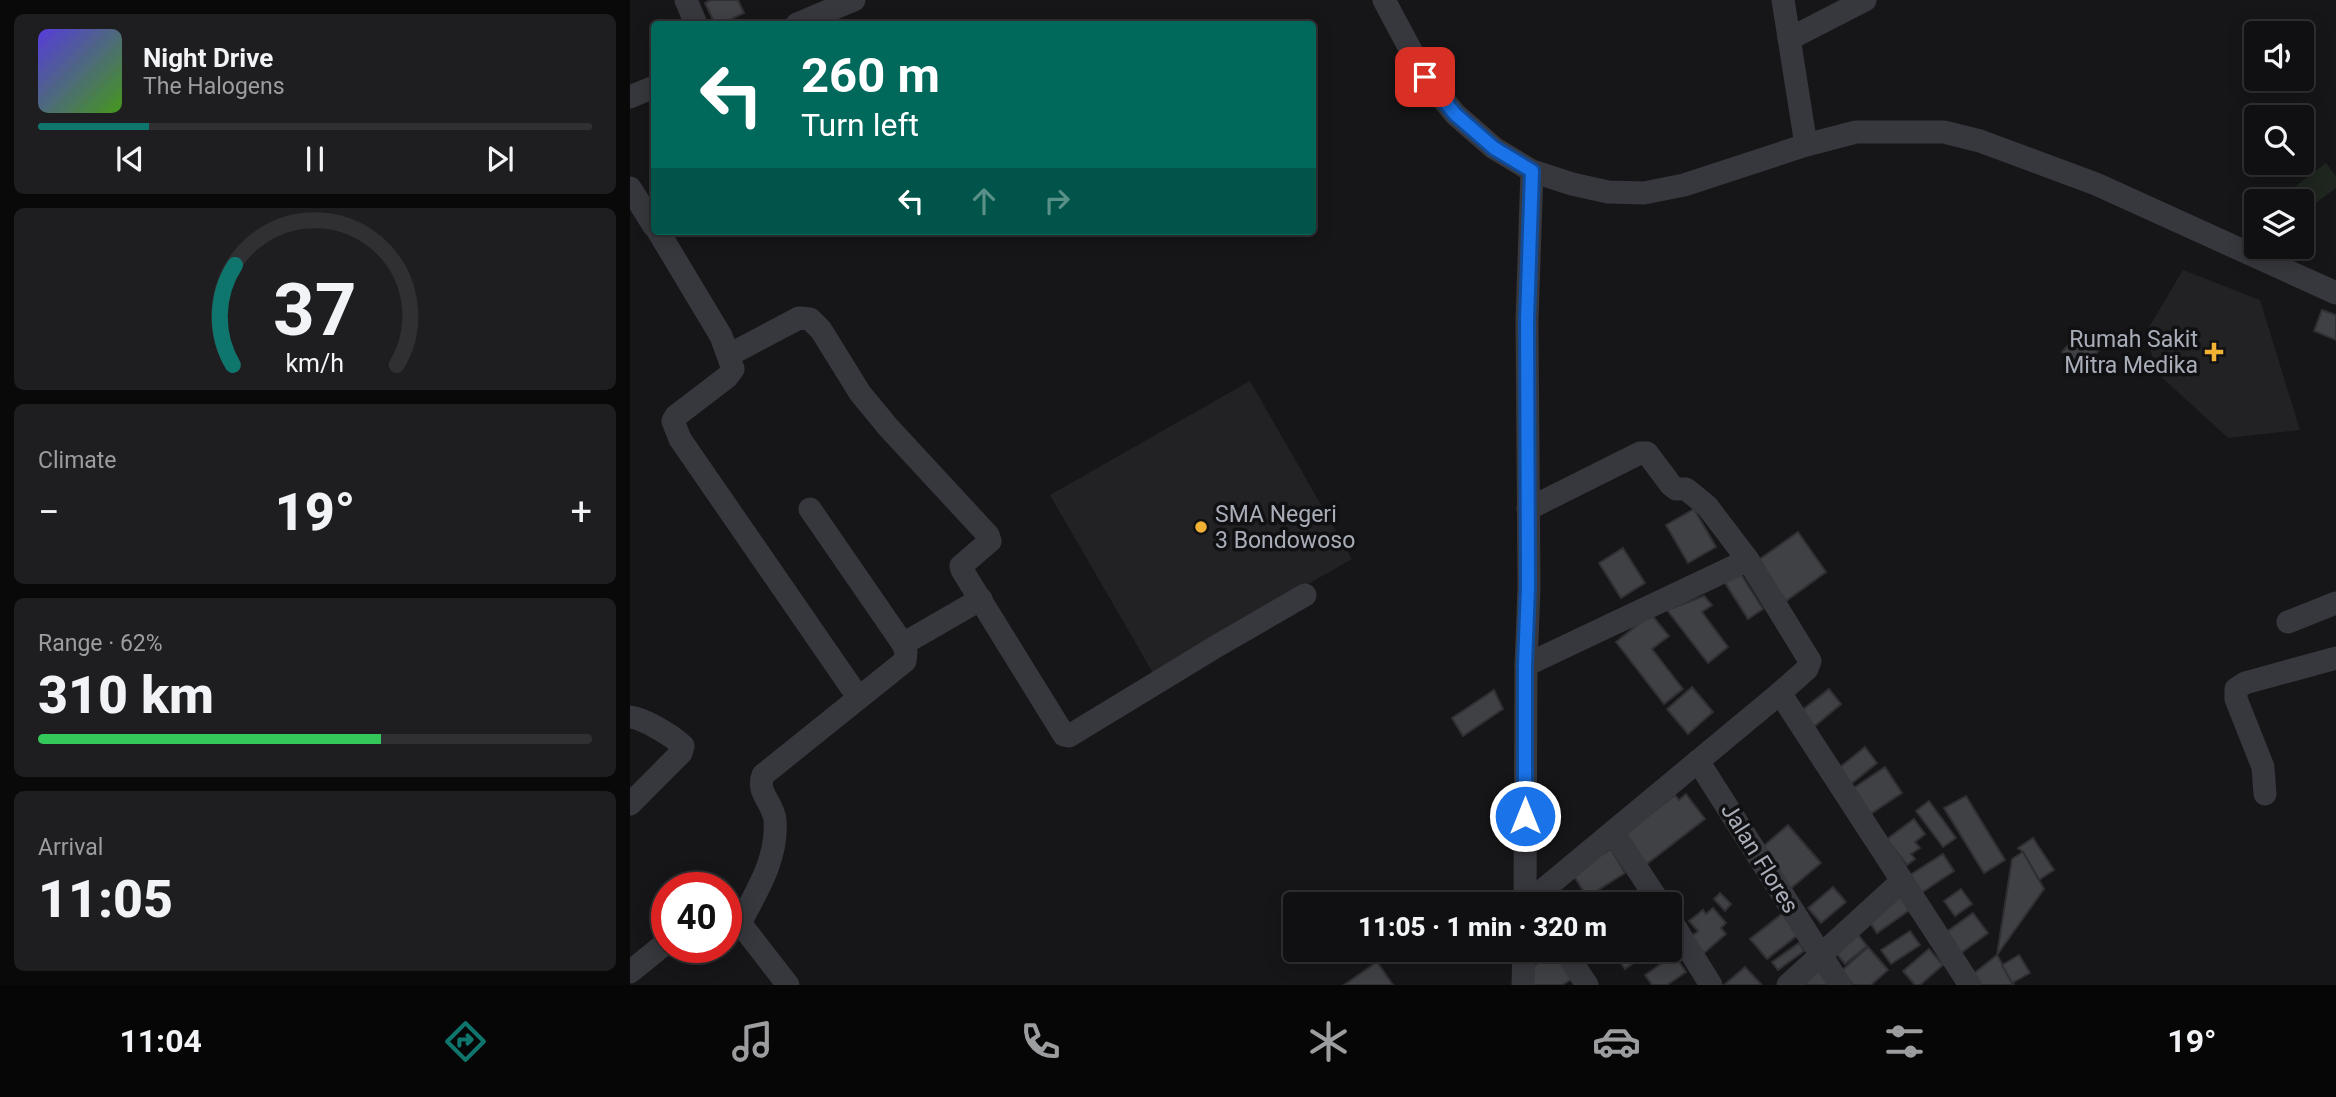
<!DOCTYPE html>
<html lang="en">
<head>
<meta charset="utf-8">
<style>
	body { margin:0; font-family:Roboto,sans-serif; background:#1e1e20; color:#f1f3f6; height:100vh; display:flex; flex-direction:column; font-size:26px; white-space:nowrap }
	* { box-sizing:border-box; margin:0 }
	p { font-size:23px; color:#9c9d9f }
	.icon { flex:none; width:38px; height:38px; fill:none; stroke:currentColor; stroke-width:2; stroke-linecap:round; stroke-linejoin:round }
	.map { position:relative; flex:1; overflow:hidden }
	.panel { display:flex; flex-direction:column; gap:14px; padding:14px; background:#09090a; width:630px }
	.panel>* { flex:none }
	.top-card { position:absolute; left:21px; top:21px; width:665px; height:214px; border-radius:7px; box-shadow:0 4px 18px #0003,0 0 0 2px #303032; background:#00695c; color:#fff; overflow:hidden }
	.controls { position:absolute; left:1614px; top:21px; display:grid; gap:14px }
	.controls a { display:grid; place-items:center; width:70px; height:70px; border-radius:7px; background:#101012; box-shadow:0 4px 18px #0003,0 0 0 2px #303032; font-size:35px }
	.speed { position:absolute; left:21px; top:872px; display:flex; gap:14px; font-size:35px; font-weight:700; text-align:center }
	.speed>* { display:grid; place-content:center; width:91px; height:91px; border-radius:50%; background:#101012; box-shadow:0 4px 18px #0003,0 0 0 2px #303032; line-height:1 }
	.speed .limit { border:10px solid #d22; background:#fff; color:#111 }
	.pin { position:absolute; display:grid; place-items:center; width:60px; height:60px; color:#fff; margin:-30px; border-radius:14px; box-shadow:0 4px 10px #0006 }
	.me { position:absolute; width:77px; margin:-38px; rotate:0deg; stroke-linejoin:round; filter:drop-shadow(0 0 5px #0008) }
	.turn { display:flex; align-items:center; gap:24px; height:147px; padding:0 35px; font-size:32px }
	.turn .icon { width:91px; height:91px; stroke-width:2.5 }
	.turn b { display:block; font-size:49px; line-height:60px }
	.lanes { display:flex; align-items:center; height:66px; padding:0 35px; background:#0003; justify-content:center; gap:35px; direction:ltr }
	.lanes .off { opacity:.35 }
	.big { font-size:52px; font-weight:800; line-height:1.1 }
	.panel .card { flex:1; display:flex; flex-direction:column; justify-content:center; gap:10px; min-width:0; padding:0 24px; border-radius:10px; background:#1e1e20 }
	.panel .dial { align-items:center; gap:0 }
	.dial svg { height:182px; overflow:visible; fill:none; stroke:#303032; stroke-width:7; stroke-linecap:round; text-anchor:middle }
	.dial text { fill:#f1f3f6; stroke:none }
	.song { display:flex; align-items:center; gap:21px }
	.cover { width:84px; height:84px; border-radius:10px; background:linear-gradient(135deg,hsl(250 70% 55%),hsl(100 70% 35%)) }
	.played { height:7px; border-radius:4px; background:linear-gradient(90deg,#0f766e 20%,#303032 20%) }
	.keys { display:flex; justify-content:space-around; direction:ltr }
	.heat { display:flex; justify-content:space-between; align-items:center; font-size:38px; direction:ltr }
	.charge { height:10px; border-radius:5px; background:linear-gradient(90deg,#34c759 62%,#303032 0) }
	.trip { position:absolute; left:653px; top:892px; width:399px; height:70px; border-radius:7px; background:#101012; box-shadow:0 4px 18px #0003,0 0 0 2px #303032; font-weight:800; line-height:70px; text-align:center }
	.menu { display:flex; height:112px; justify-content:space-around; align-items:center; background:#060607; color:#9c9d9f }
	.menu .icon { width:49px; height:49px }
	.menu .current { color:#0f766e }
	.menu b { font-size:32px; color:#f1f3f6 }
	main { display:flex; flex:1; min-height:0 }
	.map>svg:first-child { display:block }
</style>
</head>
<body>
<main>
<section class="panel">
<div class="card">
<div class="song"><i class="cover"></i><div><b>Night Drive</b><p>The Halogens</p></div></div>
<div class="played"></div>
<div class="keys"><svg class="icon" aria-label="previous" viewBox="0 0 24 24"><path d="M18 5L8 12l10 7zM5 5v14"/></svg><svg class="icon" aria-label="pause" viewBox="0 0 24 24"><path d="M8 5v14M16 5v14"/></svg><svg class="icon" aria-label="next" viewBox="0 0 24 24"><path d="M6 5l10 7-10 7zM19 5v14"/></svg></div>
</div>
<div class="card dial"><svg viewBox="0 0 100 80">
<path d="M14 69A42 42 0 1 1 86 69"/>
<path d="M14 69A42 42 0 0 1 15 25" stroke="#0f766e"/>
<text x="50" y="56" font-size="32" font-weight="700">37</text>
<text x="50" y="72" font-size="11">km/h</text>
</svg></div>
<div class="card"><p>Climate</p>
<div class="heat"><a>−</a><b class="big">19°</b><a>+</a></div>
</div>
<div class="card"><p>Range · 62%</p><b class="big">310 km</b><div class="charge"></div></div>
<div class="card"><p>Arrival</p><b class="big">11:05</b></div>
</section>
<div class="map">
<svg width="1706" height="985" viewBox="0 0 1706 985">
	<rect width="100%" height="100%" fill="#161618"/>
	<g fill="#222225">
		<path d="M 1553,270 L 1630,300 L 1670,430 L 1598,438 L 1526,372 L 1516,332 Z"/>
		<path d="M 620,381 L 722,559 L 523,673 L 420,495 Z"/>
	</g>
	<path fill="#1e261f" d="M 1696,163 L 1706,176 L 1706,188 L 1671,214 L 1671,201 L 1653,201 L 1650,198 Z"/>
	<g fill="#404145" stroke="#303034" stroke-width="2">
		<path d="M 81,0 L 108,0 L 114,13 L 91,24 L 85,24 L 75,3 Z"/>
		<path d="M 1692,310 L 1706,315 L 1706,340 L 1684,331 Z"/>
		<path d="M 1449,333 L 1469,350 L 1452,370 L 1432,352 Z"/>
		<path d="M 1064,509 L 1086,547 L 1058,563 L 1036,525 Z"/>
		<path d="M 1168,532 L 1196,572 L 1156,601 L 1127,561 Z"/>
		<path d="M 993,548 L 1015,583 L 991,598 L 969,563 Z"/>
		<path d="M 1107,568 L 1133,609 L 1118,619 L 1092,578 Z"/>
		<path d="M 1074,596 L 1082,605 L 1072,612 L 1098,647 L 1078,663 L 1037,610 Z"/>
		<path d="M 1021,614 L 1039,636 L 1022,649 L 1053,689 L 1034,704 L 986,642 Z"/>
		<path d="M 1062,687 L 1083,712 L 1058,734 L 1037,709 Z"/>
		<path d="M 1199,689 L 1211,704 L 1179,731 L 1166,715 Z"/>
		<path d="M 864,690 L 873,709 L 833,736 L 822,718 Z"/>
		<path d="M 1235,747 L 1247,763 L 1221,784 L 1209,768 Z"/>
		<path d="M 1255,767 L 1272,793 L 1236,817 L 1219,791 Z"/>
		<path d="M 1056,794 L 1075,819 L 1014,866 L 991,837 L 1045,795 L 1049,800 Z"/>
		<path d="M 1336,796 L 1375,860 L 1354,873 L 1314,808 Z"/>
		<path d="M 1299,801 L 1326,838 L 1313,847 L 1286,811 Z"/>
		<path d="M 1284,819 L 1295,834 L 1285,842 L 1290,848 L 1281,854 L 1285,859 L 1277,865 L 1257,839 Z"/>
		<path d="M 1158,825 L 1191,863 L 1160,889 L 1128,851 Z"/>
		<path d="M 1403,838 L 1424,870 L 1409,880 L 1393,852 L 1388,848 Z"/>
		<path d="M 981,849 L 995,873 L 957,897 L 942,873 Z"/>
		<path d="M 1393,852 L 1414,889 L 1367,955 L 1382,859 Z"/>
		<path d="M 1313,854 L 1324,871 L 1291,893 L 1280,875 Z"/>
		<path d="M 1203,887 L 1216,902 L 1191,923 L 1178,908 Z"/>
		<path d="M 1331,889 L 1342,904 L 1325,916 L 1314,901 Z"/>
		<path d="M 1269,892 L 1281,909 L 1247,933 L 1235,915 Z"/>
		<path d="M 1090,893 L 1101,904 L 1095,911 L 1084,899 Z"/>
		<path d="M 1083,908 L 1096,923 L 1091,928 L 1096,934 L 1074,953 L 1061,937 L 1068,931 L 1059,921 L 1073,910 L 1076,914 Z"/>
		<path d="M 1153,913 L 1169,934 L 1137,959 L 1120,939 Z"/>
		<path d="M 1343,913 L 1358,933 L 1331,953 L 1315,933 Z"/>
		<path d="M 1223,928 L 1237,946 L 1215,964 L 1201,947 Z"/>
		<path d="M 1280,931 L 1290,945 L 1261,964 L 1251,950 Z"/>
		<path d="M 1169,943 L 1174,951 L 1148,970 L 1142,962 Z"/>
		<path d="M 1238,947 L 1258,970 L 1241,985 L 1223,985 L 1211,971 Z"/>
		<path d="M 1299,949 L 1313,965 L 1290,985 L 1285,985 L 1273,971 Z"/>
		<path d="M 982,950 L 1021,950 L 995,969 Z"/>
		<path d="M 925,953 L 942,979 L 932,985 L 901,985 L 894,972 Z"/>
		<path d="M 1044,955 L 1056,972 L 1037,985 L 1022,985 L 1015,975 Z"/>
		<path d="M 1367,955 L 1384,985 L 1349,985 L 1342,975 Z"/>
		<path d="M 1389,955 L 1400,973 L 1382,983 L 1372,965 Z"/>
		<path d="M 747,962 L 763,985 L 714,985 Z"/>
		<path d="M 1115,967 L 1131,984 L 1129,985 L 1094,985 Z"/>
		<path d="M 1189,970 L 1201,985 L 1169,985 Z"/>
	</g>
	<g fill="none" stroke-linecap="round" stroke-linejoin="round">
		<g stroke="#37383d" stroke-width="23">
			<path d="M 56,0 L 66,24"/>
			<path d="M 754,0 L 795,77 L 825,114 L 864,148 L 902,171 L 942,184 L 978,192 L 1014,193 L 1054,185 L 1176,145 L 1226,132 L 1314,132 L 1350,141 L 1466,184 L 1706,293"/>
			<path d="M 1153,0 L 1176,145"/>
			<path d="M 167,24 L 224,0"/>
			<path d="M 1159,39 L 1235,0"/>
			<path d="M 0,97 L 24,87"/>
			<path d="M 0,188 L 24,226"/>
			<path d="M 28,231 L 91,336 L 103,369 L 97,377 L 46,416 L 43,421 L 50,439 L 228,697"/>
			<path d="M 99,355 L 169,318 L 180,319 L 191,330 L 230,393 L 258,427 L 358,535 L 360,541 L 331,566 L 332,570 L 434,735 L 439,736 L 587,646 L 675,595"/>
			<path d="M 898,509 L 1010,453 L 1017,453 L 1041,485 L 1046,489 L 1056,489 L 1077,506 L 1118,560 L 1180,661 L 1177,669 L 1150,693 L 901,900"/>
			<path d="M 1658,622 L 1706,603"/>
			<path d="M 273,644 L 351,599"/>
			<path d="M 896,665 L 1118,560"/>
			<path d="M 1150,693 L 1340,985"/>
			<path d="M 0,717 C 13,718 43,736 53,746 L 51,753 L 0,804"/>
			<path d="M 1068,761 L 1210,985"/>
			<path d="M 1635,794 L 1633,767 L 1606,699 L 1606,689 L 1615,683 L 1706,658"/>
			<path d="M 983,832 L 1031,905"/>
			<path d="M 895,905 L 896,665 L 899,587 L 897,320 L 902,171"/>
			<path d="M 1040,919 L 1081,985"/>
			<path d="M 96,920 L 110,923 L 158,985"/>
			<path d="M 110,923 C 127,891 148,858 145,820 C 143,802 126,793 133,775 L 275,661 L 276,652 L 273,644 L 180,509"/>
			<path d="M 934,950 L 957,985"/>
			<path d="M 0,972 L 37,942"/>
			<path d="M 893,985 L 894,950"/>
			<path d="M 1158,985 L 1272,881"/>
		</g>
	</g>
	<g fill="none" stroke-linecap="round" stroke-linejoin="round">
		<g stroke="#114b97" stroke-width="18">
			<path id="route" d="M 795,77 L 825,114 L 864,148 L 902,171 L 897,320 L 898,587 L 895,665 L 895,816"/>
		</g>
		<use href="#route" stroke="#1a73e8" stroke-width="12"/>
	</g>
	<g fill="#f2b134" stroke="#111113" stroke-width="2.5">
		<path d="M1580.5 341.5h7v7h7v7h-7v7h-7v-7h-7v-7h7z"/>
		<circle cx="571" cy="527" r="7"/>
	</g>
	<g text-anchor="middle" stroke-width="7" stroke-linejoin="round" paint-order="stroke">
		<g font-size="23" fill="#a8adb8" stroke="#111113" text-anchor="end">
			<text x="1568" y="347">Rumah Sakit<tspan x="1568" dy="26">Mitra Medika</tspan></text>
			<text x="585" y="522" text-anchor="start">SMA Negeri<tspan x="585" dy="26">3 Bondowoso</tspan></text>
		</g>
		<g font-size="23" fill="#a8adb8" stroke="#111113">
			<text transform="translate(1130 858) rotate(58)" y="8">Jalan Flores</text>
		</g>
	</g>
</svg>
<div class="controls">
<a><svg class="icon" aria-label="sound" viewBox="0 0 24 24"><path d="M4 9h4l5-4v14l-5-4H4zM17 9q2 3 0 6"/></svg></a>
<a><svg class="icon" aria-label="search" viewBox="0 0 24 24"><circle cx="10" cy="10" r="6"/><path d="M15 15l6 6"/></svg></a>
<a><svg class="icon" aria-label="layers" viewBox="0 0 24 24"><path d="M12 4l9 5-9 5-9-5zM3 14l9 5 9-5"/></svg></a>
</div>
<div class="speed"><div class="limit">40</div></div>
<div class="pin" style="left:795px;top:77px;background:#d93025"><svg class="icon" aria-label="arrive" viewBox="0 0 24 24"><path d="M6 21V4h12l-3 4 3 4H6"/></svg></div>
<svg class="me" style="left:895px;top:816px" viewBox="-20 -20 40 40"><circle r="17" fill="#1a73e8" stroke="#fff" stroke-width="3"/><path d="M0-11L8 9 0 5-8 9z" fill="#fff"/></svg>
<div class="trip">11:05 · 1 min · 320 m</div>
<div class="top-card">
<div class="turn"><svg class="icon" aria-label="left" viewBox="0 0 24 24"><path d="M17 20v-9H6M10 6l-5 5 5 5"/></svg><div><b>260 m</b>Turn left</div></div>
<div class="lanes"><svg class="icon" aria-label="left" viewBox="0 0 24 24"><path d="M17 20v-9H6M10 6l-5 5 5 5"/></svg><svg class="icon off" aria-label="ahead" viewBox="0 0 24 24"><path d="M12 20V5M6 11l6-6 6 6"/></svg><svg class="icon off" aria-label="right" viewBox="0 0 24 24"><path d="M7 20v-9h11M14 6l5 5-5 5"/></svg></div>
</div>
</div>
</main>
<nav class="menu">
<b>11:04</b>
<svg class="icon current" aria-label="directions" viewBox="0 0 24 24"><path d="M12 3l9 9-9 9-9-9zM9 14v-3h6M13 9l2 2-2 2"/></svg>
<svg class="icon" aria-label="music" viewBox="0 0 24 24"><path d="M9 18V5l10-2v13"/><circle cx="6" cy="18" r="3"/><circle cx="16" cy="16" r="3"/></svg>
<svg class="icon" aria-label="phone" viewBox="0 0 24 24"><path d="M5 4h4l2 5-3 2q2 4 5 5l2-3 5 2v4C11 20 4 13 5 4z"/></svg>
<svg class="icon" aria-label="climate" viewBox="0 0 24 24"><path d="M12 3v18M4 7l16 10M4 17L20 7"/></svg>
<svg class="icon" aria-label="car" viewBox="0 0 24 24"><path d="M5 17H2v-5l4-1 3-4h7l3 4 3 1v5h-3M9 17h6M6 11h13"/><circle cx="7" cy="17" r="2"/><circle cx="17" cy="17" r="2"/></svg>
<svg class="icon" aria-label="filters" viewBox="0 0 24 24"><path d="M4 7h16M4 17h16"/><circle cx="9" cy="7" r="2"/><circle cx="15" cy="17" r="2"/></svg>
<b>19°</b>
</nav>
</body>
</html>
